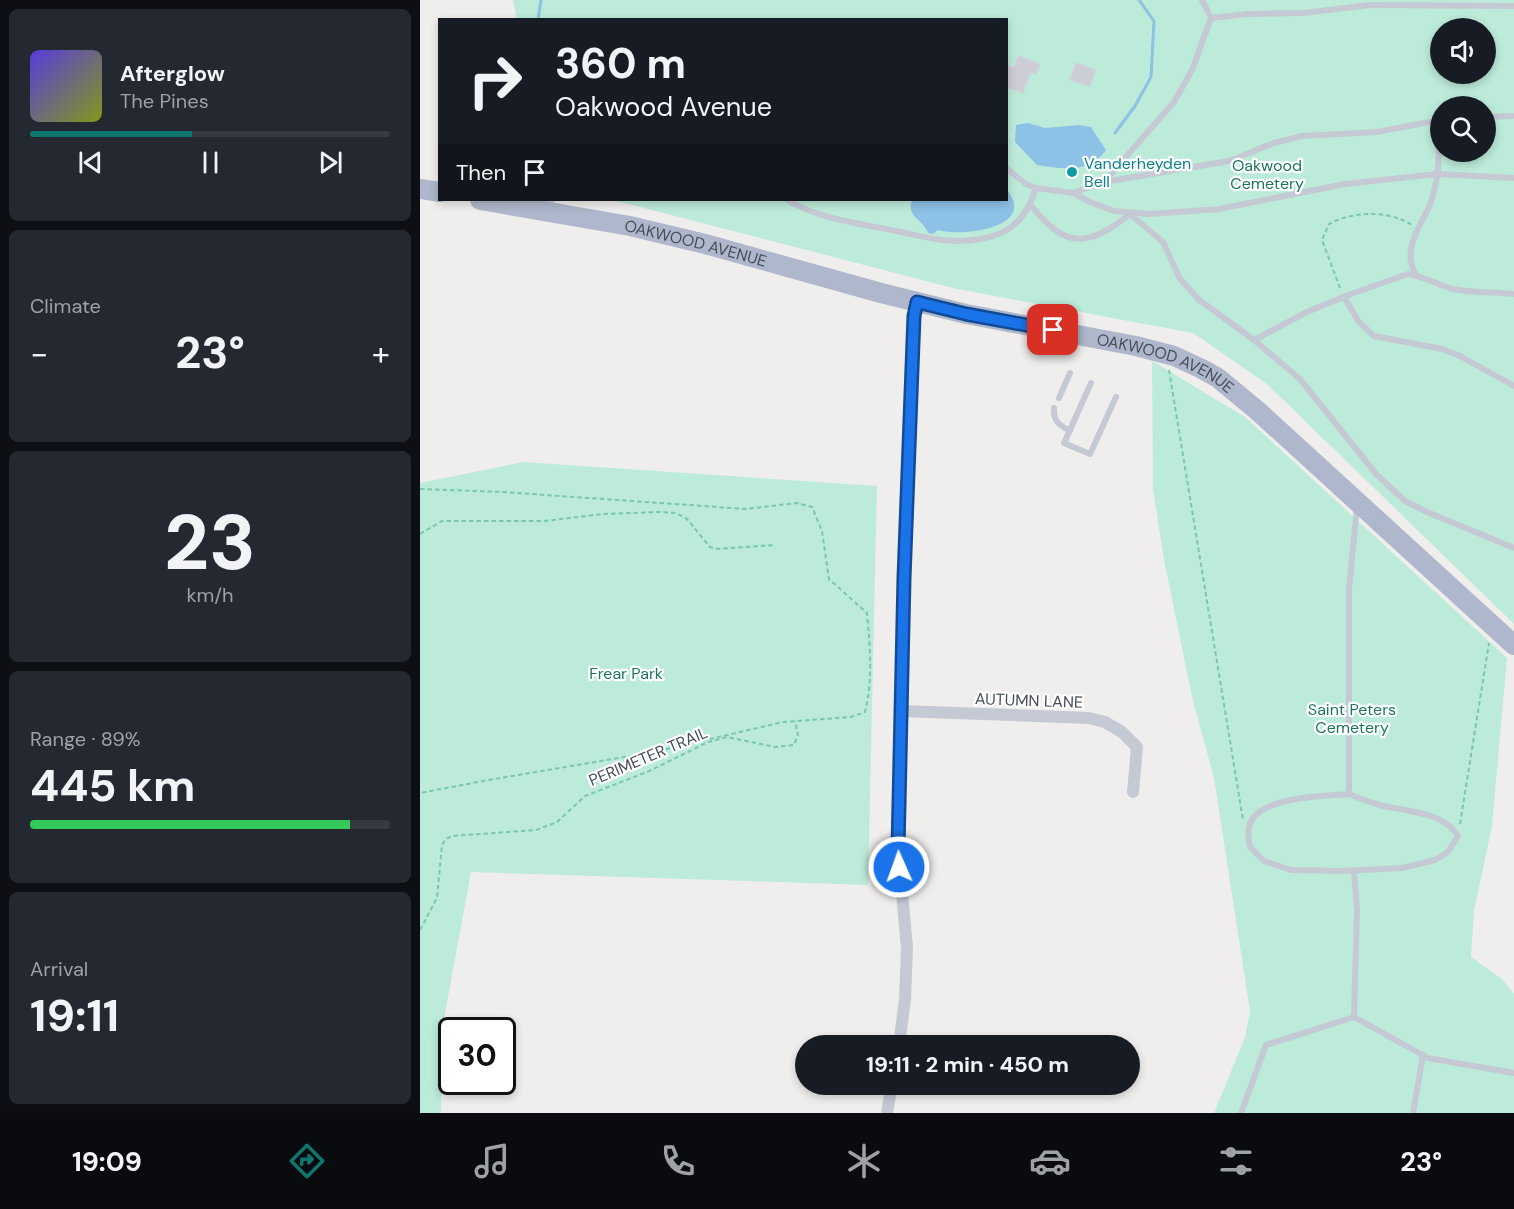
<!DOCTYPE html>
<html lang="en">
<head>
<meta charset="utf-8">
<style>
	body { margin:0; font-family:"DM Sans",sans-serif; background:#242831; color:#f1f3f6; height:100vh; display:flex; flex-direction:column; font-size:22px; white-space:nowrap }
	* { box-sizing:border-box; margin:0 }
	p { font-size:20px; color:#9ea1a6 }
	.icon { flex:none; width:33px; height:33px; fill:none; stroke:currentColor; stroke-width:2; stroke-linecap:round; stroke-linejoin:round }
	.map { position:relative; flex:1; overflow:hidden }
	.details { display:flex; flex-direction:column; gap:9px; padding:9px; background:#0d0f14; width:420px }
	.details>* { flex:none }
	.banner { position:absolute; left:18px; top:18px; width:570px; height:183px; border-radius:0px; box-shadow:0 3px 9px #0003; background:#171b24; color:#f1f3f6; overflow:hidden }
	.fabs { position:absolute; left:1010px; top:18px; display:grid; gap:12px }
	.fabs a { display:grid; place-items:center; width:66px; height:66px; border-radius:50%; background:#171b24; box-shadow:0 3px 9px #0003; font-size:30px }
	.speed { position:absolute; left:18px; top:1017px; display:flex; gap:12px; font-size:30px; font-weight:700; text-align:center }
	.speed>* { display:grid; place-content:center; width:78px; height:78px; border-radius:50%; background:#171b24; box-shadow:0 3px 9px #0003; line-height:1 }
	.speed .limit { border:3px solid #111; border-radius:9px; background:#fff; color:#111 }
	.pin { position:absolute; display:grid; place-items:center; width:51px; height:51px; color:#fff; margin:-26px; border-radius:12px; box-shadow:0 3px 9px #0006 }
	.me { position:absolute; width:66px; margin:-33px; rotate:358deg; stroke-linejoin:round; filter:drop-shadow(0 0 4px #0008) }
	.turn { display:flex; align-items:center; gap:21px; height:126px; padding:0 18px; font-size:27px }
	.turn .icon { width:78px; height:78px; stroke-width:2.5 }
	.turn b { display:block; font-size:42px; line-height:51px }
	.then { display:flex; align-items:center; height:57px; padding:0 18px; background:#0003; gap:12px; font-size:22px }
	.big { font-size:45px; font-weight:700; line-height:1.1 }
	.details .widget { flex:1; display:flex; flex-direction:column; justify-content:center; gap:9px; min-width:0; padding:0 21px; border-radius:9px; background:#242831 }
	.details .dial { align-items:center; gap:0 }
	.dial b { font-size:78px; line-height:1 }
	.song { display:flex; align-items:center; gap:18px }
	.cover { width:72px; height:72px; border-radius:9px; background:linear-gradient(135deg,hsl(250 70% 55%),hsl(70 70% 35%)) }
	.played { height:6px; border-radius:3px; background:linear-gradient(90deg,#0f766e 45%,#363941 45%) }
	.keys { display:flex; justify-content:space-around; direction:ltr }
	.heat { display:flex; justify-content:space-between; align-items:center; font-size:33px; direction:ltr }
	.charge { height:9px; border-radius:4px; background:linear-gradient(90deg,#34c759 89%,#363941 0) }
	.trip { position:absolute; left:375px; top:1035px; width:345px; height:60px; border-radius:30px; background:#171b24; box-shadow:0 3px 9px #0003; font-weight:700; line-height:60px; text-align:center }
	.tab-bar { display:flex; height:96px; justify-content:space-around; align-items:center; background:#090b0e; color:#9ea1a6 }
	.tab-bar .icon { width:42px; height:42px }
	.tab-bar .current { color:#0f766e }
	.tab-bar b { font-size:27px; color:#f1f3f6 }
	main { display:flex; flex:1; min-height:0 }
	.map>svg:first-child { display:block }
</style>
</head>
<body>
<main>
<section class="details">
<div class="widget">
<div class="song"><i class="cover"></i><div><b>Afterglow</b><p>The Pines</p></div></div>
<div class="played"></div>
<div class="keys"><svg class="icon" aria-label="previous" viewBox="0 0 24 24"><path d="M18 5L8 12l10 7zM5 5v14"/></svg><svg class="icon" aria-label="pause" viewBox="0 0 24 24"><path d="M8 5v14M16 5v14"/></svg><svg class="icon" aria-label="next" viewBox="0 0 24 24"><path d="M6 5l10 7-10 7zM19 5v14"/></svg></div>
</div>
<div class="widget"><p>Climate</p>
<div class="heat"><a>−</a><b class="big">23°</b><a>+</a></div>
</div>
<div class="widget dial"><b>23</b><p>km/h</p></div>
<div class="widget"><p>Range · 89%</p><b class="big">445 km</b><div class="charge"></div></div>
<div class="widget"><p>Arrival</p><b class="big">19:11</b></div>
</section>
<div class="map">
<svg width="1094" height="1113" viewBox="0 0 1094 1113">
	<rect width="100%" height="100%" fill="#f0eeed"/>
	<g fill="#bdebd9" fill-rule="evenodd">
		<path d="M 93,0 L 1094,0 L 1094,624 L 847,384 L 773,333 L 537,289 L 193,200 L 586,200 L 586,20 L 97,20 ZM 1020,28 L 1065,28 L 1065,74 L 1020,74 ZM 1020,106 L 1065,106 L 1065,152 L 1020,152 Z"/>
		<path d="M 732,361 L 825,417 L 1087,658 L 1072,826 L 1054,911 L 1051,957 L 1082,979 L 1094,994 L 1094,1113 L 794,1113 L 825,1037 L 830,1011 L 794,778 L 772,697 L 744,560 L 733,489 Z"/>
		<path d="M 103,462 L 457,486 L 448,885 L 51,872 L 23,1024 L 21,1113 L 0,1113 L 0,483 Z"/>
	</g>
	<g fill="#8dc1e6">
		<path d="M 608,123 L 625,128 L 659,125 L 671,127 L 686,150 C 669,174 643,169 617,165 L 595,142 L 596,125 Z"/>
		<path d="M 587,190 C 618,228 541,237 518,230 L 513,234 L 508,233 C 503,219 486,217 492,200 L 586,200 Z"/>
	</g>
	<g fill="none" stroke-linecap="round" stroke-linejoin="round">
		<g stroke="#8dc1e6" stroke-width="3">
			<path d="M 118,20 L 121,0"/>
			<path d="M 695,133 L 715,106 L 731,77 L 734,21 L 719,0"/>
		</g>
	</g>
	<g fill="#cdced5" stroke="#d1d2d8" stroke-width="1.5">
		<path d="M 599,56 L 620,64 L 616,74 L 610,72 L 603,93 L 586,87 L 586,65 L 594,68 Z"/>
		<path d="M 656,63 L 675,70 L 670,86 L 650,80 Z"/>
	</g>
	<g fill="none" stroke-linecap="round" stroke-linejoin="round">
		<g stroke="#78c7b1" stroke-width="2" stroke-dasharray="4.5 3" stroke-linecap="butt">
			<path d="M 920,288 L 902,240 L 909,224 C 933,211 969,210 992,225"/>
			<path d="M 749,370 L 823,820"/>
			<path d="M 0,489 L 83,492 L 326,509 L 377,503 L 392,507 L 402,531 L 409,579 L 447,613 C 450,647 453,679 445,712 L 431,717 L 363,722 L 234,752 L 74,779 L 0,793"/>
			<path d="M 0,534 L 22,521 L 125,521 L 182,514 L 239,512 L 256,513 L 267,519 L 290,547 L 295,549 L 355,545"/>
			<path d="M 1040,824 L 1069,643"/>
			<path d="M 0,930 L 17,898 L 22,845 L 26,839 L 32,836 L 116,830 L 137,822 L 165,796 L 227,772 L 288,742 L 307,737 L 355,747 L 374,745 L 378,735 L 375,721"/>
		</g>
		<g stroke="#c4c9d4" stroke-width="6">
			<path d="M 791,18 L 828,14 L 883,13 L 950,5 L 1094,6"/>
			<path d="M 1065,117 L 1094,116"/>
			<path d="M 586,168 L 606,184 L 616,188 L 653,193 L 684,182 L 754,102 L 772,70 L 791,18 L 782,0"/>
			<path d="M 684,182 L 809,161 L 854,143 L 882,136 L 957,132 L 1020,120"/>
			<path d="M 653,193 L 670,202 L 694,211 L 729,214 L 799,209 L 925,184 L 1017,174 L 1094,178"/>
			<path d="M 367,200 C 399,219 441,224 477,231 C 496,235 516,241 536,241 C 551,241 567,239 581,233 C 600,225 610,207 616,188"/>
			<path d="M 118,203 L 132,200"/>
			<path d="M 610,204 C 644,248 667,249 710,214 L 743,242 L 760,279 L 778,299 L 834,340 L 880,379 L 957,475 L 985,501 L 1007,512 L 1094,548"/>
			<path d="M 996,275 C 981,250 1000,227 1010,205 C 1013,197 1015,186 1017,177 C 1020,159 1018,139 1019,120"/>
			<path d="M 924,297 L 939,322 L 954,336 L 1022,349 L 1040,356 L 1094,386"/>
			<path d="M 834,340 L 887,312 L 931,294 L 988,274 C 1003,276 1017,285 1033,289 C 1052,293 1074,292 1094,294"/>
			<path d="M 671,383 L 644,443 L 670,454 L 696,397"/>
			<path d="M 639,398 L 650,373"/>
			<path d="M 634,408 C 633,421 639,425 650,431"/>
			<path d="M 929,794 C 939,798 949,802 960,805 C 986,812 1023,811 1038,836 L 1028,852 L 1015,860 L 982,868 L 922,871 L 871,870 L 844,861 L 830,847 C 829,841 827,833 829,827 C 836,796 903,796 929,794 Z"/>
			<path d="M 929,794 L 929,589 L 937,507"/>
			<path d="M 934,870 L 937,910 L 934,1017 L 1008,1058 L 1094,1073"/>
			<path d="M 821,1113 L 846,1045 L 934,1017"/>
			<path d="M 993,1113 L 1003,1055"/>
		</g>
		<g stroke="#c4c9d4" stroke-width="12">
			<path d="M 481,711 L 669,718 L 685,722 L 702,732 L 717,747 L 713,792"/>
			<path d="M 479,1046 L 485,999 L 487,948 L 478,849 L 484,578 L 494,316 L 497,302"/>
			<path d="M 467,1113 L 472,1084"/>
		</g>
		<g stroke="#aeb7cb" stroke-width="20">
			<path d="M 0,189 L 20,192"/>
			<path id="s1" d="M 60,200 L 210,226 L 285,244 L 461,293 L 546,314 L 716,346 L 754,356 L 782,369 L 798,378 L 839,412 L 1094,645"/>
		</g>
	</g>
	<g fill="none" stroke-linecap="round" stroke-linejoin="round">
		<g stroke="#114b97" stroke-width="15">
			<path id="route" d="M 479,867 L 478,849 L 484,578 L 494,316 L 497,302 L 546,314 L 633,330"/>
		</g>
		<use href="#route" stroke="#1a73e8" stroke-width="10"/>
	</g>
	<circle fill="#0f9aa8" stroke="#fff" stroke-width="2" cx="652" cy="172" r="6"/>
	<g text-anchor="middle" stroke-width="4.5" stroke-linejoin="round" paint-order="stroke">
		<g font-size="16" fill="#0d838f" stroke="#fff" text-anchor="start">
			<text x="664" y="169">Vanderheyden<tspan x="664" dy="18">Bell</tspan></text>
		</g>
		<g font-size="16" fill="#1c765c" stroke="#fff">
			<text x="847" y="171">Oakwood<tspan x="847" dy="18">Cemetery</tspan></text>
			<text x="206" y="679">Frear Park</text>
			<text x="932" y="715">Saint Peters<tspan x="932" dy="18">Cemetery</tspan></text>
		</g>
		<g font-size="16" fill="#474d59" stroke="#fff">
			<text dy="6" stroke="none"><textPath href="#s1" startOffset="220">OAKWOOD AVENUE</textPath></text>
			<text dy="6" stroke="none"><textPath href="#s1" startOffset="706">OAKWOOD AVENUE</textPath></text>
			<text transform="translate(609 700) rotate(2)" y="6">AUTUMN LANE</text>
			<text transform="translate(228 756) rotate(-23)" y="6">PERIMETER TRAIL</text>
		</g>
	</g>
</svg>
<div class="fabs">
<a><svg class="icon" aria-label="sound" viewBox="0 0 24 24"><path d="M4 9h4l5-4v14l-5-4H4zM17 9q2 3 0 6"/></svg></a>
<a><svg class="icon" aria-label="search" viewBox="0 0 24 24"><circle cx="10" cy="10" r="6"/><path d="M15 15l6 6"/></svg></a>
</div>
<div class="speed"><div class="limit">30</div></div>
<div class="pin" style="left:633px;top:330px;background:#d93025"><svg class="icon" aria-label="arrive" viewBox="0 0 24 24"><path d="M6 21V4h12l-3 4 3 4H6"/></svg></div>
<svg class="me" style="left:479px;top:867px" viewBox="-20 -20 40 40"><circle r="17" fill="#1a73e8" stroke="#fff" stroke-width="3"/><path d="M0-11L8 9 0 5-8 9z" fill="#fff"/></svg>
<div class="trip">19:11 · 2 min · 450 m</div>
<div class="banner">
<div class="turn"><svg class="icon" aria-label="right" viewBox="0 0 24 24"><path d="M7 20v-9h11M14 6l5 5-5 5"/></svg><div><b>360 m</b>Oakwood Avenue</div></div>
<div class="then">Then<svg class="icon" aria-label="arrive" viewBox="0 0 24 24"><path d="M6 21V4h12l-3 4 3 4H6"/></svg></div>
</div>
</div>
</main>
<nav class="tab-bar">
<b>19:09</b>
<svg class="icon current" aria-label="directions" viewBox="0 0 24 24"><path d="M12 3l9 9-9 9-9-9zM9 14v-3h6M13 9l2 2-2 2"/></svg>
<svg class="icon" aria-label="music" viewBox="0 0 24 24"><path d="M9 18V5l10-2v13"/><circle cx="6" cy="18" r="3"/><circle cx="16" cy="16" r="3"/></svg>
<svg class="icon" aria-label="phone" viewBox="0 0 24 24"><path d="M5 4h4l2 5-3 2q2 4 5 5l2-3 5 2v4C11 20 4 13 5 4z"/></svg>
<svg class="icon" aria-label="climate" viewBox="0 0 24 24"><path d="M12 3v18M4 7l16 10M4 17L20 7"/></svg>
<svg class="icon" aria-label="car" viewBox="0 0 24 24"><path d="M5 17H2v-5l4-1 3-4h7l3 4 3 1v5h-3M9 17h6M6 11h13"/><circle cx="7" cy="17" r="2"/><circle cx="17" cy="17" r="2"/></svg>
<svg class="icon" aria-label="filters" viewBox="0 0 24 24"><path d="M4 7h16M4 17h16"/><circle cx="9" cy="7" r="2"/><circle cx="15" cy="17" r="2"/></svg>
<b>23°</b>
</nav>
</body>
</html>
